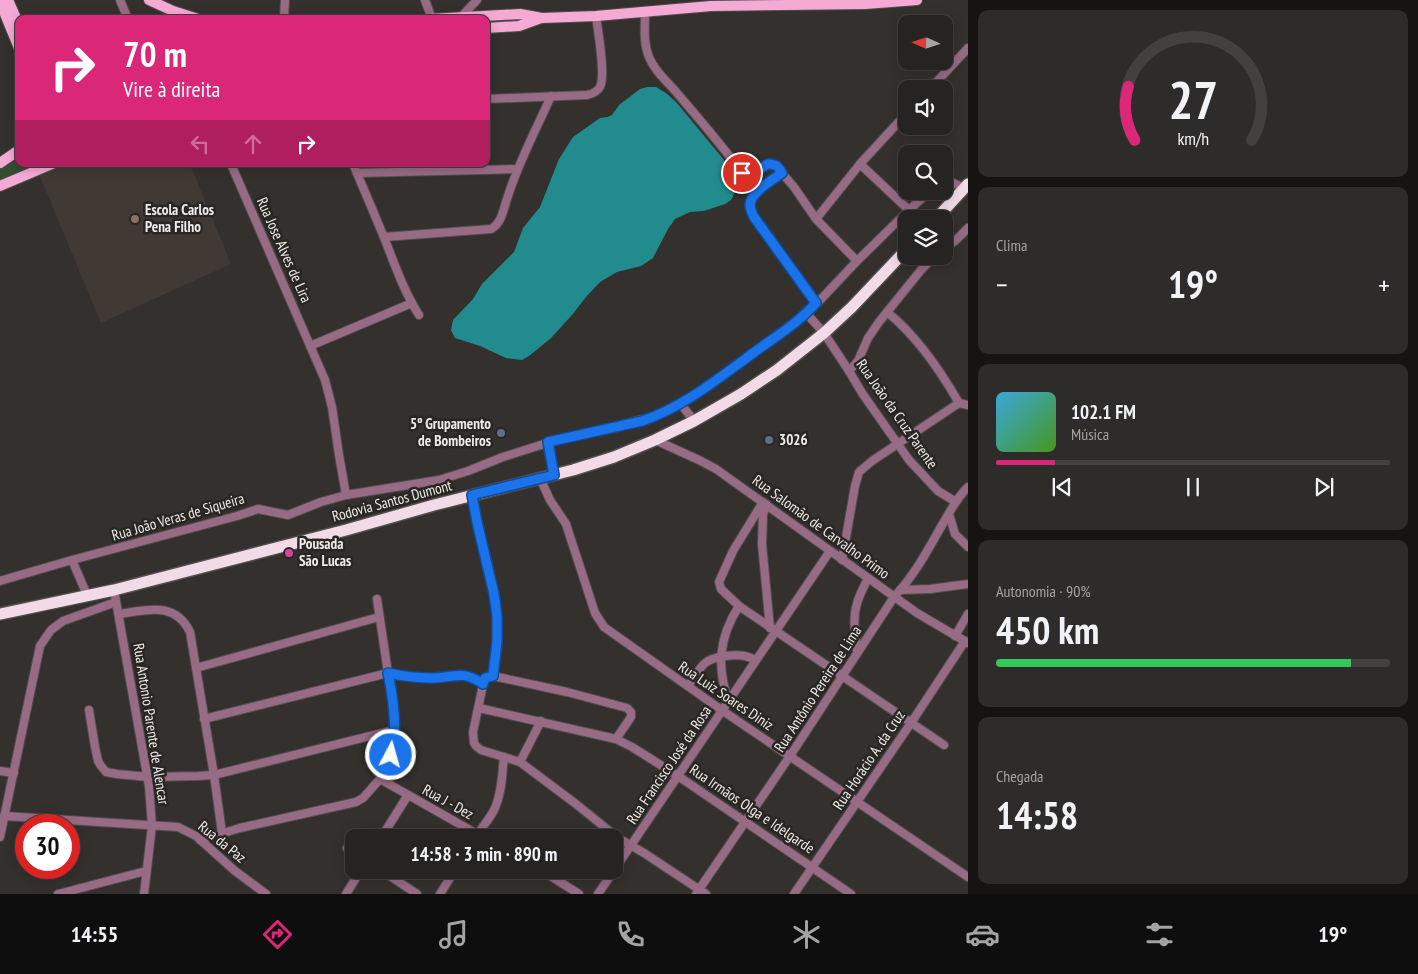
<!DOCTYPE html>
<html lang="pt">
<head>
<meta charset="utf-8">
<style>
	body { margin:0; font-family:"PT Sans Narrow",sans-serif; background:#2e2c2a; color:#f1f3f6; height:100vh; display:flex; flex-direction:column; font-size:19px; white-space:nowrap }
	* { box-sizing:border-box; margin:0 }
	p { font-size:16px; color:#a4a4a5 }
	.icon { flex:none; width:28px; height:28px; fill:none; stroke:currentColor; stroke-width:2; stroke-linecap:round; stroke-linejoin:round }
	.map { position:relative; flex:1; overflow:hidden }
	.sheet { display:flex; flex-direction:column; gap:10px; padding:10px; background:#151413; width:450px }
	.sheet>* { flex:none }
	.banner { position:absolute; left:15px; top:15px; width:475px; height:152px; border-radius:10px; box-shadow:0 2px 12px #0003,0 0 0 1px #424140; background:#db2777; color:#fff; overflow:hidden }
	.needle { width:32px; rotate:273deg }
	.buttons { position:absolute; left:898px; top:15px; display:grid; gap:10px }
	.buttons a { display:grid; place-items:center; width:55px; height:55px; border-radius:10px; background:#262422; box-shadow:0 2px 12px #0003,0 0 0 1px #424140; font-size:25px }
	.speed { position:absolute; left:15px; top:814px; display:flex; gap:10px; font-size:25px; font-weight:700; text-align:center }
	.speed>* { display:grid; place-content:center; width:65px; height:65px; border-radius:50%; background:#262422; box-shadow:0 2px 12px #0003,0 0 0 1px #424140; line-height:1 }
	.speed .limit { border:8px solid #d22; background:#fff; color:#111 }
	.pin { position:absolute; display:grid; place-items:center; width:42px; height:42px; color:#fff; margin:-21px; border:2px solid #fff; border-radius:50%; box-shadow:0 1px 5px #0007 }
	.me { position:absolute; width:55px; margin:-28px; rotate:6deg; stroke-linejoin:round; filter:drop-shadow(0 0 4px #0008) }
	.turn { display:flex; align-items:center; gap:18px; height:105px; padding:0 25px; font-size:22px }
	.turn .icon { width:65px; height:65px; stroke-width:2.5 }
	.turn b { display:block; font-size:35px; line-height:42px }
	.lanes { display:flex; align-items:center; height:48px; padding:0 25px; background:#0003; justify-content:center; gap:25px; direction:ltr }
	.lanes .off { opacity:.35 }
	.big { font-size:38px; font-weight:700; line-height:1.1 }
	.sheet .card { flex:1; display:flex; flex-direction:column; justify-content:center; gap:8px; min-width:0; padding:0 18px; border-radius:10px; background:#2e2c2a }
	.sheet .dial { align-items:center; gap:0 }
	.dial svg { height:130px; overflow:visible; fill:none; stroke:#424140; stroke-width:7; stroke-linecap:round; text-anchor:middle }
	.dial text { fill:#f1f3f6; stroke:none }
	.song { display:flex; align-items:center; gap:15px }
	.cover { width:60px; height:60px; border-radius:8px; background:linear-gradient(135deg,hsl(200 70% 55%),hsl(100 70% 35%)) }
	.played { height:5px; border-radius:2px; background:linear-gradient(90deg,#db2777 15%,#424140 15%) }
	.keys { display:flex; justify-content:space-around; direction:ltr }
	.heat { display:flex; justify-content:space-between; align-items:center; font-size:28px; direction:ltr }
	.charge { height:8px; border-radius:4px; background:linear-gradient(90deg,#34c759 90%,#424140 0) }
	.trip { position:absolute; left:345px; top:829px; width:278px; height:50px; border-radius:10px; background:#262422; box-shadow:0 2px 12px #0003,0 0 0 1px #424140; font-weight:700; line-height:50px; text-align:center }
	.menu { display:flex; height:80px; justify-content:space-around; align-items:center; background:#0f0e0e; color:#a4a4a5 }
	.menu .icon { width:35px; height:35px }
	.menu .current { color:#db2777 }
	.menu b { font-size:22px; color:#f1f3f6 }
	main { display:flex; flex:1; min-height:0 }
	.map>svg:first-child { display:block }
</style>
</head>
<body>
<main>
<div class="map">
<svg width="968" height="894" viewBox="0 0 968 894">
	<rect width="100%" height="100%" fill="#33302e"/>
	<path fill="#413933" d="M 65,164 L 190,164 L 231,264 L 101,323 L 39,174 Z"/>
	<path fill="#324d30" d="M 19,158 L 19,164 L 43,164 L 0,183 L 0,169 Z"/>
	<path fill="#228b8d" d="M 647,87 L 656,87 L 666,93 L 677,103 L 724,160 L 734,180 L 739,185 L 738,188 L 734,194 L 731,200 L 725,204 L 704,211 L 690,212 L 675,219 L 668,229 L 653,258 L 641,266 L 617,272 L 600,282 L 586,297 L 572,315 L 551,338 L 529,356 L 522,360 L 506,358 L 480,346 L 455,338 L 451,330 L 453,320 L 473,299 L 482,284 L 514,252 L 523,228 L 540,207 L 559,159 L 573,137 L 600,118 L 607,117 L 612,115 L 619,105 L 640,89 Z"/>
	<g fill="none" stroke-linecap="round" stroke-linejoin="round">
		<g stroke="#514e4c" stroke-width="10">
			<g id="minor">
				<path d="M 120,0 L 128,19"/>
				<path d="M 425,0 L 432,19"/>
				<path d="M 645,12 C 645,27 643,43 649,57 C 655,72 667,81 677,93 C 699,119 722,145 742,173 C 755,178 758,169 768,164 L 776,165 L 782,173"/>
				<path d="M 462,16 L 477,0"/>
				<path d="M 284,19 L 285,0"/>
				<path d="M 930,89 L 968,48"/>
				<path d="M 486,99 L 587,95 C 592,94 597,92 600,87 C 606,75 598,32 596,16"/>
				<path d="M 231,164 L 325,380 L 332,407 L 339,455 L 346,495"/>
				<path d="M 353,164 C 363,187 373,211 383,235 C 394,262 403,290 419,315"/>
				<path d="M 860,164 L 909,210"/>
				<path d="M 357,173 L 517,169"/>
				<path d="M 944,182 L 951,182 L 964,188"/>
				<path d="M 816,219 L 860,164 L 906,114"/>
				<path d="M 384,237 L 491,229 C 502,223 503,210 507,199 C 518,163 536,130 551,96"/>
				<path d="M 944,249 L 956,240 L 968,228"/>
				<path d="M 817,303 L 754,217 L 750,205 C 752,190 771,181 782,173 L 794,187 L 816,219 L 857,261"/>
				<path d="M 887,312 C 917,336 940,370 959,403"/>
				<path d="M 807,314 L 824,333 L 849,371 L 862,393 L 909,460 L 938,491 L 956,502"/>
				<path d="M 310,346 L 412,303"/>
				<path d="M 849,371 L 858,361 L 868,338 L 879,322 L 921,270 L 935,256"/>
				<path d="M 680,403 L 694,421"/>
				<path d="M 655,440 L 699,460 L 716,469 L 917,613 L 968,643"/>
				<path d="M 547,443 L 554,475"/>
				<path d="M 540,478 L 550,500 L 566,524 L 595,613 L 604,627 L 723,711 L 968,877"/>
				<path d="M 472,495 C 479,535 493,575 497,615 C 499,636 496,656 493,676"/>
				<path d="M 766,504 L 763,515 L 762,544 L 770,628"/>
				<path d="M 949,514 L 955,534 L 968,547"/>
				<path d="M 72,560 L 87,595"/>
				<path d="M 842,560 L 855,486 L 859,472 L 872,461 L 959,403 L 968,405"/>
				<path d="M 0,581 L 72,560 L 237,516 L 258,509 L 288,515 L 321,502 L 346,495 L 439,480 L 468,471 L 503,457 L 547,443 L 606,429 L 654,416 L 680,403 L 710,385 L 807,314 L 857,261 L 909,210 L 930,191"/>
				<path d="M 114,590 L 149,786 L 152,826 L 144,894"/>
				<path d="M 900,590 L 930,589 L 968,584"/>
				<path d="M 739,606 L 944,745"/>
				<path d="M 119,614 C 147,610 175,601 190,632 L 214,775 L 222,833"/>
				<path d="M 955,636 L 968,614"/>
				<path d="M 857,652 C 856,637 852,619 857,604 C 859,595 864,587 868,578"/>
				<path d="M 196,668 L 379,617"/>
				<path d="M 688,686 C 693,679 698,670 704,664 C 712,656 735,654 745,656 C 749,657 753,659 756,660"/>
				<path d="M 729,702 C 716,667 719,637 739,606 L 721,589 L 719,582 L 733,551 L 763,502"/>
				<path d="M 479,708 L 616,739 L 632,747 L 678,776 L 851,894"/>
				<path d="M 89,710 L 95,747 L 98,761 L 101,766 L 106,772 L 117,774 L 148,777 L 198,776 L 214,775 L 394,730"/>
				<path d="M 204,719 L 388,673 C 402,676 416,678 431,678 C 454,678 461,669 483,684"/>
				<path d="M 616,739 L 631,717 L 631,712 L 627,708 L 567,692 L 493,676 L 488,677 L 484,680 L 473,732 L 474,743 L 476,746 L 481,750 L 520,762 L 576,804 L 618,838 L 644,853 L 706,894"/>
				<path d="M 520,762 L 541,721"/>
				<path d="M 0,771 L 14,773"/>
				<path d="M 380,779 L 477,834 L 486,838"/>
				<path d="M 4,816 L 178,827 L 196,836 L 235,871 L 266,894"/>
				<path d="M 0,837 L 40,646 L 51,630 L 63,621 L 116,602"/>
				<path d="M 381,838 L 408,795"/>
				<path d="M 475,838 C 482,827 490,819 495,808 C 502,792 502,774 504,757"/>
				<path d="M 200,840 L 240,828 L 356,802 L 363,798 L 380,779 L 393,749 L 394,718 L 393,698 L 388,673 L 377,599"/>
				<path d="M 347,848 L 354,852"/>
				<path d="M 381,870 L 417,894"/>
				<path d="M 541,870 L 579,894"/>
				<path d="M 58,894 L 146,871"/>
				<path d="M 346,894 L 361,870"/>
				<path d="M 440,894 L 455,870"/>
				<path d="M 598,894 L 830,551"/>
				<path d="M 696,894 L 790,756 L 894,597 C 914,576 928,550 942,525 C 950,512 957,497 968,487"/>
				<path d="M 794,894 L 911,723 L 965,641"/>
			</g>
		</g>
		<g stroke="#514e4c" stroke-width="12">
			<g id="major">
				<path d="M 8,0 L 19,25"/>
				<path d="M 149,0 L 173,11 L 198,19"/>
				<path d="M 0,2 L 19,48"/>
				<path d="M 430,19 L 520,14 L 542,18 L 596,16 L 711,6 L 865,4 L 917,0"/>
				<path d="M 486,28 L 519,26 L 541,18"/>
				<path d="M 0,163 L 19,150"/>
				<path d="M 0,186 L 52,164"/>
			</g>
		</g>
		<g stroke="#514e4c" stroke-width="14">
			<g id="highway">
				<path d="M 936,219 L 968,184"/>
				<path d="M 0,614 L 114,590 L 346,530 L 434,505 L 573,470 L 614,457 L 655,440 L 694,421 L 741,394 L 777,370 L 824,333 L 852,307 L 906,250"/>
			</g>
		</g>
		<use href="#minor" stroke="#986b85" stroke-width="8"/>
		<use href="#major" stroke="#f5aad5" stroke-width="10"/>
		<use href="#highway" stroke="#f2dbe7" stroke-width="11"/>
	</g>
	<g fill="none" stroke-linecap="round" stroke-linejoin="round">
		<g stroke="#114b97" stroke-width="12">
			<path id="route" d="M 391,755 C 398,732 393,697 388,673 C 402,676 416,678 431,678 C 454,678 461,669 483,684 L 485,678 L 493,676 L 497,641 L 497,616 L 494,594 L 477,522 L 472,495 L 554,475 L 548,442 L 642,421 C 684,407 720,377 756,351 C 777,336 799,322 816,303 L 754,217 C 752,213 750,209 750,205 C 750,192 773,180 782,173 C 778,166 776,164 768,164 C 758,169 754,178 742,173"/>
		</g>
		<use href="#route" stroke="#1a73e8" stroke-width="9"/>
	</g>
	<circle fill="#8d6e63" stroke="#292624" stroke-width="2" cx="135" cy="219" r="5"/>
	<g fill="#5c6f8a" stroke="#292624" stroke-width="2">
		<circle cx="501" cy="433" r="5"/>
		<circle cx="769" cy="440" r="5"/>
	</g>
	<circle fill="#d1479c" stroke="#292624" stroke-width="2" cx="289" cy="553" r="5"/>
	<g text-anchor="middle" stroke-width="5" stroke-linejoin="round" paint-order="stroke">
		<g font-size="15" font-weight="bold" fill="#edebe9" stroke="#292624" text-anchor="start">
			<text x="145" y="215">Escola Carlos<tspan x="145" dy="17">Pena Filho</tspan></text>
			<text x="491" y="429" text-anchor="end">5º Grupamento<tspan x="491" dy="17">de Bombeiros</tspan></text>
			<text x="779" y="445">3026</text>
			<text x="299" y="549">Pousada<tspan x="299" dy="17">São Lucas</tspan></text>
		</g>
		<g font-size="15" fill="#edebe9" stroke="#292624">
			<text transform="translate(284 250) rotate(66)" y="5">Rua Jose Alves de Lira</text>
			<text transform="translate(897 414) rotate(55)" y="5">Rua João da Cruz Parente</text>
			<text transform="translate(392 501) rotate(-15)" y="5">Rodovia Santos Dumont</text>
			<text transform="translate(178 517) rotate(-16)" y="5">Rua João Veras de Siqueira</text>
			<text transform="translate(821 527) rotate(36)" y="5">Rua Salomão de Carvalho Primo</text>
			<text transform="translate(818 689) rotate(-57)" y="5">Rua Antônio Pereira de Lima</text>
			<text transform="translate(726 696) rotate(34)" y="5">Rua Luiz Soares Diniz</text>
			<text transform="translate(151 724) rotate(81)" y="5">Rua Antonio Parente de Alencar</text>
			<text transform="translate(869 760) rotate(-56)" y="5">Rua Horácio A. da Cruz</text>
			<text transform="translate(669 765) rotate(-56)" y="5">Rua Francisco José da Rosa</text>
			<text transform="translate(448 802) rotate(29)" y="5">Rua J - Dez</text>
			<text transform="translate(752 809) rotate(34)" y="5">Rua Irmãos Olga e Idelgarde</text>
			<text transform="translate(222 842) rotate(39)" y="5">Rua da Paz</text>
		</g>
	</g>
</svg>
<div class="buttons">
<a><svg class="needle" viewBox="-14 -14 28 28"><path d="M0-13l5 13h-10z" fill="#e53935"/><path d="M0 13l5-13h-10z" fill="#a4a4a5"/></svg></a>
<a><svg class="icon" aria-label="sound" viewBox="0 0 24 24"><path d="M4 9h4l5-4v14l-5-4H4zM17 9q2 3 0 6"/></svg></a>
<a><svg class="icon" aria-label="search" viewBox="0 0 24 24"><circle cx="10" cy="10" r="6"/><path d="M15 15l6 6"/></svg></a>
<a><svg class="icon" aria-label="layers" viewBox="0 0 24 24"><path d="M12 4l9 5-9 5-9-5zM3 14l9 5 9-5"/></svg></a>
</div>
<div class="speed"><div class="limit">30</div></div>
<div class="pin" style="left:742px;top:173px;background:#d93025"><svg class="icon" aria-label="arrive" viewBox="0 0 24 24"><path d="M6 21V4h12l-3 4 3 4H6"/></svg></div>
<svg class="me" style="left:391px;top:755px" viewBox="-20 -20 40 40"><circle r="17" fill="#1a73e8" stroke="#fff" stroke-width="3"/><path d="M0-11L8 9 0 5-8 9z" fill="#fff"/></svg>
<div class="trip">14:58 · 3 min · 890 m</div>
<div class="banner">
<div class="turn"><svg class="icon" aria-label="right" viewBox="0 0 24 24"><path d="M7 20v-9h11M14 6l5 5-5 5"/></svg><div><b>70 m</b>Vire à direita</div></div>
<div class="lanes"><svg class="icon off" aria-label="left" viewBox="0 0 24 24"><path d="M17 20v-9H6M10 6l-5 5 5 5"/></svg><svg class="icon off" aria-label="ahead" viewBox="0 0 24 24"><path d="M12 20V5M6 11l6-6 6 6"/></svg><svg class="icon" aria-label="right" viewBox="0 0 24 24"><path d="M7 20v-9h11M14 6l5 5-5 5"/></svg></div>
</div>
</div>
<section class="sheet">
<div class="card dial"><svg viewBox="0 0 100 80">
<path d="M14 69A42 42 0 1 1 86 69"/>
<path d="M14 69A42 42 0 0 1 10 36" stroke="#db2777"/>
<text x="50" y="56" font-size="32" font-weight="700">27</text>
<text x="50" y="72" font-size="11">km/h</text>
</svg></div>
<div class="card"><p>Clima</p>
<div class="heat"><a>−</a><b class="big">19°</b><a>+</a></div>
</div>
<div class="card">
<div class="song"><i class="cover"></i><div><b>102.1 FM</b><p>Música</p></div></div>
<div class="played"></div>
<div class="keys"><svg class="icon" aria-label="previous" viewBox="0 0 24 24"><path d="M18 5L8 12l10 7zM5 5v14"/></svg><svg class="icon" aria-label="pause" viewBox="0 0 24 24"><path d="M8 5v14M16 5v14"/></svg><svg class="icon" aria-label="next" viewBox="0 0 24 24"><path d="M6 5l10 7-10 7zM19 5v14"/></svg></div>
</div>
<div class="card"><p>Autonomia · 90%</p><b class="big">450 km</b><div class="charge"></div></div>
<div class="card"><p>Chegada</p><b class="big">14:58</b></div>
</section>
</main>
<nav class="menu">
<b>14:55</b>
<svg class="icon current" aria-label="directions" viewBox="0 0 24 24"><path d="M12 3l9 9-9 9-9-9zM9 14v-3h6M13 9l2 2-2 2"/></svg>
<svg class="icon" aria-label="music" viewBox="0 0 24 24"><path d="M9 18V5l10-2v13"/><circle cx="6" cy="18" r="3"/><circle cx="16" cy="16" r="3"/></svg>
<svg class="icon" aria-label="phone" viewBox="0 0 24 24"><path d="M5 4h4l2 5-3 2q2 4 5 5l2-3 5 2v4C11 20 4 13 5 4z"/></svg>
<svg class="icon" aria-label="climate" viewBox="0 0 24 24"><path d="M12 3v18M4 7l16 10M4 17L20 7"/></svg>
<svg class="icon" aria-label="car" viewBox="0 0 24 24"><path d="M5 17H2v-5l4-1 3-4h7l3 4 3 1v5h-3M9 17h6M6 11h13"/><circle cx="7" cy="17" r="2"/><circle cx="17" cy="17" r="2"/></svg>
<svg class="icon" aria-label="filters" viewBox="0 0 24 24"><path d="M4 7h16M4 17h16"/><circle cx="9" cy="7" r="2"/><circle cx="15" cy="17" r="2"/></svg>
<b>19°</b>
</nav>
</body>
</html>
